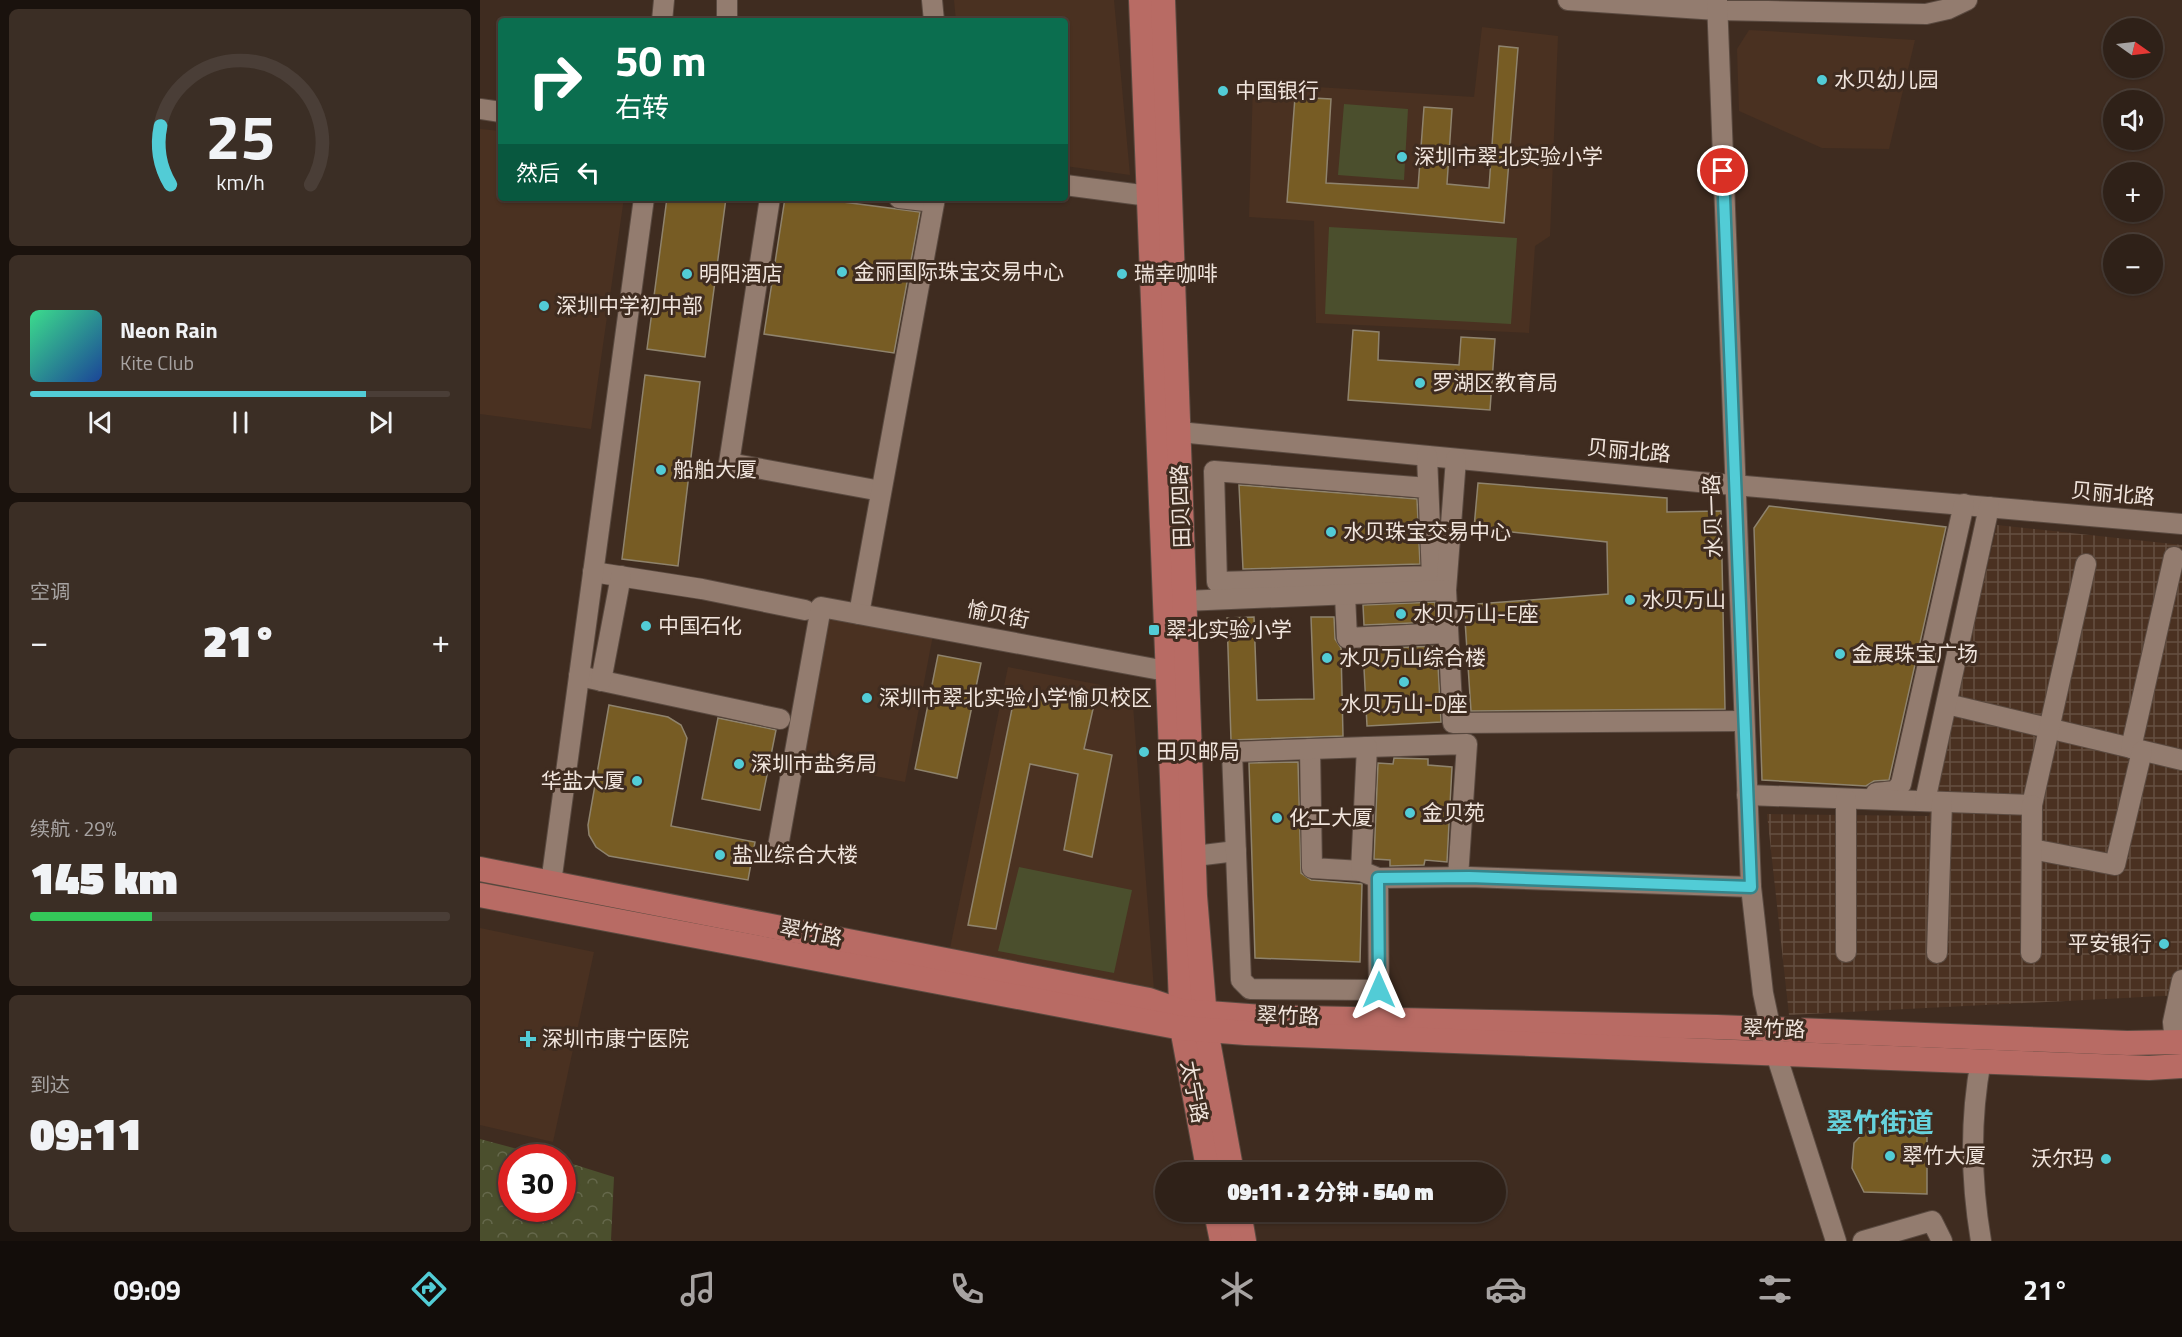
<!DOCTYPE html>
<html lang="zh">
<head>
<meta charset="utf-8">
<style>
	body { margin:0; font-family:"Titillium Web","Noto Sans SC",sans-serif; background:#3b2e25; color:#f1f3f6; height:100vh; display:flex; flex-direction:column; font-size:22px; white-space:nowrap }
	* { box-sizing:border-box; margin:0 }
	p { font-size:20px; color:#a7a3a2 }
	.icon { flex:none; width:33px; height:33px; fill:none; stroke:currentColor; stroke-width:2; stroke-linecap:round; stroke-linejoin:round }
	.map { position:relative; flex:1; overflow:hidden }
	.panel { display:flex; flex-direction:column; gap:9px; padding:9px; background:#1a120d; width:480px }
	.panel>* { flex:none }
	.guide { position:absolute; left:18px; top:18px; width:570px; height:183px; border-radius:6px; box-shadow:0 2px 4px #0004,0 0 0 2px #4a3e37; background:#0b6e4f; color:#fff; overflow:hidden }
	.needle { width:39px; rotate:104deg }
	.buttons { position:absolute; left:1623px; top:18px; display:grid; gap:12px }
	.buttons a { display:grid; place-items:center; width:60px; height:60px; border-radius:50%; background:#2f2118; box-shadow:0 2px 4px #0004,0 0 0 2px #4a3e37; font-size:30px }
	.speed { position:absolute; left:18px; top:1144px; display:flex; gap:12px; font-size:30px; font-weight:700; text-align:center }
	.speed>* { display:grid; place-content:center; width:78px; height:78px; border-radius:50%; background:#2f2118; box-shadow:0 2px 4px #0004,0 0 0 2px #4a3e37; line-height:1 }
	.speed .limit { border:9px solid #d22; background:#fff; color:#111 }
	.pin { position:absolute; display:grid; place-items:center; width:51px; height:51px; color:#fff; margin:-26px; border:3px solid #fff; border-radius:50%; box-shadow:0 2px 6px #0007 }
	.me { position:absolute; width:66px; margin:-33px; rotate:0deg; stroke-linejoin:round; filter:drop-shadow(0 0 4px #0008) }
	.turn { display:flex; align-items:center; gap:21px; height:126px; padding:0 18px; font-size:27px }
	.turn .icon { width:78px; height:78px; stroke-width:2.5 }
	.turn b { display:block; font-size:42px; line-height:51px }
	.then { display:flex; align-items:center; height:57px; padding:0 18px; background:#0003; gap:12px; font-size:22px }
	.big { font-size:45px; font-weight:800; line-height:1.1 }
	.panel .card { flex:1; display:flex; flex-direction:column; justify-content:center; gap:9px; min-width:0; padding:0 21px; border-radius:9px; background:#3b2e25 }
	.panel .dial { align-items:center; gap:0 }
	.dial svg { height:156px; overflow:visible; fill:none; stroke:#4a3e37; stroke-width:7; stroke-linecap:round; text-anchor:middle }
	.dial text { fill:#f1f3f6; stroke:none }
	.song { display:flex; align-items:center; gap:18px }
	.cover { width:72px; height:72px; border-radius:9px; background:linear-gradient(135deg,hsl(150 70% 55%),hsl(220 70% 35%)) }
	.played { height:6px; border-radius:3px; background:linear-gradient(90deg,#52ccd6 80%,#4a3e37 80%) }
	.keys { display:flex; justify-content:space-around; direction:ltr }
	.heat { display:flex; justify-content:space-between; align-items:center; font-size:33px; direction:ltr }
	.charge { height:9px; border-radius:4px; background:linear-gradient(90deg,#34c759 29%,#4a3e37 0) }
	.trip { position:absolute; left:675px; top:1162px; width:351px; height:60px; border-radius:30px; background:#2f2118; box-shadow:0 2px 4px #0004,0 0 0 2px #4a3e37; font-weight:800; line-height:60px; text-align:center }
	.menu { display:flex; height:96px; justify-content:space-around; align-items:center; background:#130d0a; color:#a7a3a2 }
	.menu .icon { width:42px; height:42px }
	.menu .current { color:#52ccd6 }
	.menu b { font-size:27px; color:#f1f3f6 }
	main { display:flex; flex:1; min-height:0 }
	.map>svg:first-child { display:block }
</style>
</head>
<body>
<main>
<section class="panel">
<div class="card dial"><svg viewBox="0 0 100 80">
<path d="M14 69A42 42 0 1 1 86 69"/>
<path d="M14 69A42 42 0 0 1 9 39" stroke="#52ccd6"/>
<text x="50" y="56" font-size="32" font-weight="700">25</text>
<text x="50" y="72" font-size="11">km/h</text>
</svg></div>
<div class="card">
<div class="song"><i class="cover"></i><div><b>Neon Rain</b><p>Kite Club</p></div></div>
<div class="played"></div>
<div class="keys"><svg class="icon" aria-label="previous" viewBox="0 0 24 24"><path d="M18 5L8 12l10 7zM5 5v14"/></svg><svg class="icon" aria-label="pause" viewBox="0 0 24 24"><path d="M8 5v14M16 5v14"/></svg><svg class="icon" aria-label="next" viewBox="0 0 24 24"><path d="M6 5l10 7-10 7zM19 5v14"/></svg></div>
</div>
<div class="card"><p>空调</p>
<div class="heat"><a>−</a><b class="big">21°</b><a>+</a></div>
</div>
<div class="card"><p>续航 · 29%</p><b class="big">145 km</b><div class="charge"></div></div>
<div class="card"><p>到达</p><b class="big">09:11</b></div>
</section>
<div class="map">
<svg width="1702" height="1241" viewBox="0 0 1702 1241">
	<defs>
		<pattern id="industrial-grid" width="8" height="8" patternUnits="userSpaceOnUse" patternTransform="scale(1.5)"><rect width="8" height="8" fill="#4a3121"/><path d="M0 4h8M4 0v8" fill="none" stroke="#644f41"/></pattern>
		<pattern id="park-crowns" width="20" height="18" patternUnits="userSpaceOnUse" patternTransform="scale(1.5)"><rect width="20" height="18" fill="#4b4f2d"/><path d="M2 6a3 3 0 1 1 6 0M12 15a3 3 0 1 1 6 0" fill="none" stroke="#65684b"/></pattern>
	</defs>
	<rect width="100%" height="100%" fill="#3f2c20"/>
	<g fill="#4a3121">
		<path d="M 474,0 L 634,0 L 650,175 L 585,166 L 585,21 L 476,21 Z"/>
		<path d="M 1002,27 L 1078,36 L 1070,236 L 1055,246 L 1049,333 L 836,323 L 834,221 L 769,217 L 773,83 L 994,97 Z"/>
		<path d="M 1269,30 L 1435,40 L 1409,149 L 1342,148 L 1259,111 L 1257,49 Z"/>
		<path d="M 0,129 L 21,131 L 21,198 L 144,198 L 111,429 L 0,414 Z"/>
		<path d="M 348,614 L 453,635 L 425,782 L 320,761 Z"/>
		<path d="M 528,667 L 652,691 L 674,990 L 470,948 Z"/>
		<path d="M 0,928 L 114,952 L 73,1142 L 0,1125 Z"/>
	</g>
	<path fill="url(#industrial-grid)" d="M 1517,525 L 1702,545 L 1702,995 L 1309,1015 L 1287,814 L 1449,816 Z"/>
	<path fill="url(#park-crowns)" d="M 0,1139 L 71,1158 L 32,1158 L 32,1209 L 82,1209 L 83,1161 L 134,1177 L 131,1240 L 133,1241 L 0,1241 Z"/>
	<g fill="#4b4f2d">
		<path d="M 864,104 L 928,109 L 924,180 L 858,175 Z"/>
		<path d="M 849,227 L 1037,238 L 1031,324 L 845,314 Z"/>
		<path d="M 539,867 L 652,890 L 634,973 L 518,951 Z"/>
	</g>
	<g fill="#775c24" stroke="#8f836d" stroke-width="1.5">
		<path d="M 1019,46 L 1038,48 L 1024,223 L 807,202 L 815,97 L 851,99 L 846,183 L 938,188 L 944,107 L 972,109 L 967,184 L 1009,188 Z"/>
		<path d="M 187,198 L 246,198 L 225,357 L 167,349 Z"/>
		<path d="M 305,198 L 332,198 L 440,212 L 414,353 L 284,334 Z"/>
		<path d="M 873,330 L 899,332 L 898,360 L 979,365 L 981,337 L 1015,339 L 1010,410 L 868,400 Z"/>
		<path d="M 165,375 L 220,382 L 198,566 L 142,559 Z"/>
		<path d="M 998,483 L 1187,498 L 1187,512 L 1241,511 L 1245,709 L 991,711 L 984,605 L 1128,594 L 1127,542 L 994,528 Z"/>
		<path d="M 759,485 L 937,499 L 940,564 L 763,569 Z"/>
		<path d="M 1289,506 L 1466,527 L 1409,780 L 1394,781 L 1386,786 L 1282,780 L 1274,528 Z"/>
		<path d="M 955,602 L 956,622 L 884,625 L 883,605 Z"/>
		<path d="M 774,617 L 777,700 L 834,699 L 831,617 L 854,617 L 855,639 L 861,648 L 863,736 L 751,740 L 747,618 Z"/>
		<path d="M 957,646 L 961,722 L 887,726 L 883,649 Z"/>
		<path d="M 458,655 L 501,663 L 477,778 L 435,769 Z"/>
		<path d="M 574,691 L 615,700 L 604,749 L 632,755 L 612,857 L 584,850 L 598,774 L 550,764 L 516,929 L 488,925 L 535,694 L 572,700 Z"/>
		<path d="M 129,705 L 188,717 L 201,725 L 207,738 L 191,826 L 275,842 L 268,880 L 129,856 L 116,847 L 109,835 L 108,825 Z"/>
		<path d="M 238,718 L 296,730 L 280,810 L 222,799 Z"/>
		<path d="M 914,758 L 948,759 L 948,765 L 972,767 L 967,862 L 945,860 L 944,865 L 910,866 L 910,860 L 894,859 L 898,763 L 913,764 Z"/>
		<path d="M 818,762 L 821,873 L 831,880 L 882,884 L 880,962 L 775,958 L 769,763 Z"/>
		<path d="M 1388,1128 L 1447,1128 L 1447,1194 L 1384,1192 L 1372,1168 L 1374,1143 Z"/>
	</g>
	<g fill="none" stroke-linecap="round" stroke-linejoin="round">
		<g stroke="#5a4a40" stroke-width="22">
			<g id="minor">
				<path d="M 452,0 L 454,21"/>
				<path d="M 1088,0 L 1237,10 L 1446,14 L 1468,9 L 1487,0"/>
				<path d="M 1237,0 L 1271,887 L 1283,993 L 1296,1054 L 1356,1241"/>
				<path d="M 182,21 L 184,0"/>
				<path d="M 247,21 L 247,0"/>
				<path d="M 0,109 L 21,112"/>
				<path d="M 585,185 L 669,196"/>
				<path d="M 290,198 L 249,463 L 401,491"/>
				<path d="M 419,198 L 454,202"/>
				<path d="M 699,432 L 1219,482 L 1702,524"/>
				<path d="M 947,456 L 952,576 L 737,582 L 734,471 L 948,488"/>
				<path d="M 976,459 L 966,590 L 973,723 L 1264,721"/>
				<path d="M 113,572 L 222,589 L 325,610"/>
				<path d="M 865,595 L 867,638 L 968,633"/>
				<path d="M 704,601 L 966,590"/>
				<path d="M 379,614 L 455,198"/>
				<path d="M 99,676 L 300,719"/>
				<path d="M 121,681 L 141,576"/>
				<path d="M 1467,704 L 1702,760"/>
				<path d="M 887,747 L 987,744 L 978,877"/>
				<path d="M 1651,748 L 1694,557"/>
				<path d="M 830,749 L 832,868 L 881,871"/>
				<path d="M 1396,793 L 1415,791 L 1421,784 L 1484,504"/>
				<path d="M 1267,795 L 1552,805 L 1606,564"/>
				<path d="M 1445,801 L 1509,507"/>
				<path d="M 1552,849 L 1635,865 L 1662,751"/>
				<path d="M 297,852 L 341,607 L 686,671"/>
				<path d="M 715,856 L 756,851"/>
				<path d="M 898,878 L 989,877 L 1271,887"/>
				<path d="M 71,883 L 164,198"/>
				<path d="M 1366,952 L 1366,799"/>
				<path d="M 1457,953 L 1462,802"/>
				<path d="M 1551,953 L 1552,805"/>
				<path d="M 899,1018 L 899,1004 L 898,878 L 881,871 L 887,747 L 752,752 L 761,980 L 770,989 L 899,990"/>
				<path d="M 1695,1043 L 1693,1022 L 1702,980"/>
				<path d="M 1501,1060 C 1490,1119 1491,1182 1501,1241"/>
				<path d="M 1383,1241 L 1452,1221 L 1462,1241"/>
			</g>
		</g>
		<g stroke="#5a4a40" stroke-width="26">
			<g id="major">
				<path d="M 661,0 L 702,1028 L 729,1173"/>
				<path d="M 683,0 L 715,896 L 726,1030 L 752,1173"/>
				<path d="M 0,869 L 669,1000 L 701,1011 L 782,1017 L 1237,1027 L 1647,1043 L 1702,1042"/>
				<path d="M 0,895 L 702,1028 L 766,1033 L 1669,1068 L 1702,1066"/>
				<path d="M 736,1212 L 742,1241"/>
				<path d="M 759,1212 L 764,1241"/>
			</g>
		</g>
		<use href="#minor" stroke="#937c6f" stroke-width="20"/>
		<use href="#major" stroke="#b86b64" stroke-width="24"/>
	</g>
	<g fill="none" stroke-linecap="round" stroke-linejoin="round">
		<g stroke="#35858b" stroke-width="15">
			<path id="route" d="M 899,990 L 898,878 L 989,877 L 1271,887 L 1243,171"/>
		</g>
		<use href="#route" stroke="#52ccd6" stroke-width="10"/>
	</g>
	<g fill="#52ccd6" stroke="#3f2c20" stroke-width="2">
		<circle cx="1342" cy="80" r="6"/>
		<circle cx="743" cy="91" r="6"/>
		<circle cx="922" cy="157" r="6"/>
		<circle cx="362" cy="272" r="6"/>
		<circle cx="207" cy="274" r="6"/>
		<circle cx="642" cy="274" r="6"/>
		<circle cx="64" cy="306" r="6"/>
		<circle cx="940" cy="383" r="6"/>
		<circle cx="181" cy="470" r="6"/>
		<circle cx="851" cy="532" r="6"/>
		<circle cx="1150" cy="600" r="6"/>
		<circle cx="921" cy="614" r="6"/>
		<circle cx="166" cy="626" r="6"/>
		<rect x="668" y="624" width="12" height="12" rx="3"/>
		<circle cx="1360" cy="654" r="6"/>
		<circle cx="847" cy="658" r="6"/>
		<circle cx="924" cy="682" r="6"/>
		<circle cx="387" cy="698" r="6"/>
		<circle cx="664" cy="752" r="6"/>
		<circle cx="259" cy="764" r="6"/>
		<circle cx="157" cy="781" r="6"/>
		<circle cx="930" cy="813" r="6"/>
		<circle cx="797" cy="818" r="6"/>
		<circle cx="240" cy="855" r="6"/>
		<circle cx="1684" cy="944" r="6"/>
		<path d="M45 1030h6v6h6v6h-6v6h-6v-6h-6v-6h6z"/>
		<circle cx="1410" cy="1156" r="6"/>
		<circle cx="1626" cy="1159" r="6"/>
	</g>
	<g text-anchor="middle" stroke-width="6" stroke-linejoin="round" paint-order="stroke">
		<g font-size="21" fill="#f0e4dc" stroke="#3f2c20" text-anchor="start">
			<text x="1354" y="87">水贝幼儿园</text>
			<text x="755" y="98">中国银行</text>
			<text x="934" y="164">深圳市翠北实验小学</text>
			<text x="374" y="279">金丽国际珠宝交易中心</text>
			<text x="219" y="281">明阳酒店</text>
			<text x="654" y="281">瑞幸咖啡</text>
			<text x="76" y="313">深圳中学初中部</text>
			<text x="952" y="390">罗湖区教育局</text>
			<text x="193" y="477">船舶大厦</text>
			<text x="863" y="539">水贝珠宝交易中心</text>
			<text x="1162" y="607">水贝万山</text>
			<text x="933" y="621">水贝万山-E座</text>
			<text x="178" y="633">中国石化</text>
			<text x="686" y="637">翠北实验小学</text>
			<text x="1372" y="661">金展珠宝广场</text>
			<text x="859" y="665">水贝万山综合楼</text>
			<text x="399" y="705">深圳市翠北实验小学愉贝校区</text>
			<text x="924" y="711" text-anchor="middle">水贝万山-D座</text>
			<text x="676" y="759">田贝邮局</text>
			<text x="271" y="771">深圳市盐务局</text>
			<text x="145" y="788" text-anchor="end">华盐大厦</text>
			<text x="942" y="820">金贝苑</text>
			<text x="809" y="825">化工大厦</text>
			<text x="252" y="862">盐业综合大楼</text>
			<text x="1672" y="951" text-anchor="end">平安银行</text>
			<text x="62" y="1046">深圳市康宁医院</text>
			<text x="1422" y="1163">翠竹大厦</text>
			<text x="1614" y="1166" text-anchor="end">沃尔玛</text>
		</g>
		<g font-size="21" fill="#f0e4dc" stroke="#3f2c20">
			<text transform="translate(1149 451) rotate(5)" y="7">贝丽北路</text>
			<text transform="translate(1633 494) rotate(5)" y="7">贝丽北路</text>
			<text transform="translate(701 506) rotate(-92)" y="7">田贝四路</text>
			<text transform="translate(1233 516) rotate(-92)" y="7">水贝一路</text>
			<text transform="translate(518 615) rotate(11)" y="7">愉贝街</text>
			<text transform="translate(331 933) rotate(11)" y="7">翠竹路</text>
			<text transform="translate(808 1016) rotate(2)" y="7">翠竹路</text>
			<text transform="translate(1294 1029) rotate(2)" y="7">翠竹路</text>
			<text transform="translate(714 1092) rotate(79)" y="7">太宁路</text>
		</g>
		<g font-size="27" font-weight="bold" fill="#66d2dc" stroke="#3f2c20">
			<text x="1400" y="1132">翠竹街道</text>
		</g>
	</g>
</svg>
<div class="buttons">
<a><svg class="needle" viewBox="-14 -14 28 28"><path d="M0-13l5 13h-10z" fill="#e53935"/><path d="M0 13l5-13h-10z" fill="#a7a3a2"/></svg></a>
<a><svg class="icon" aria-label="sound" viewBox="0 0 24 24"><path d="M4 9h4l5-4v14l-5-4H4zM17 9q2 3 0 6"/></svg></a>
<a>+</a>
<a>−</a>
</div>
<div class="speed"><div class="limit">30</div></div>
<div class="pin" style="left:1243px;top:171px;background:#d93025"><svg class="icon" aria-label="arrive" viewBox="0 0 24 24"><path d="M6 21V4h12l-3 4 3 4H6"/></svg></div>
<svg class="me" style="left:899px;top:990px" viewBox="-20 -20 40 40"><path d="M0-17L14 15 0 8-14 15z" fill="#52ccd6" stroke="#fff" stroke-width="4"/></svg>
<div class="trip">09:11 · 2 分钟 · 540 m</div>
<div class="guide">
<div class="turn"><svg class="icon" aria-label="right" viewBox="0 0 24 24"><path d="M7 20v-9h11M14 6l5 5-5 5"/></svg><div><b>50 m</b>右转</div></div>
<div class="then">然后<svg class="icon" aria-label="left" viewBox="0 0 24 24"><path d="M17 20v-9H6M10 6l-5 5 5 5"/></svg></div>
</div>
</div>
</main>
<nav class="menu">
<b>09:09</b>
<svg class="icon current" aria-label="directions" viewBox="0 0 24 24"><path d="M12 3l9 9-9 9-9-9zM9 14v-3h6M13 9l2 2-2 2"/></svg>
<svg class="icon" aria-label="music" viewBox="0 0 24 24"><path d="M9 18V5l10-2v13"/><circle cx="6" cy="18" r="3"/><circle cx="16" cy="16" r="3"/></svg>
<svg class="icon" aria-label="phone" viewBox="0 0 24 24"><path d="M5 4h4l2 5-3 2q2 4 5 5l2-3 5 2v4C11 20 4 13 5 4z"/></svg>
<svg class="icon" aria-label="climate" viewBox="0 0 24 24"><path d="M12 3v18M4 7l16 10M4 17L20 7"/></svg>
<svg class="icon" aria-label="car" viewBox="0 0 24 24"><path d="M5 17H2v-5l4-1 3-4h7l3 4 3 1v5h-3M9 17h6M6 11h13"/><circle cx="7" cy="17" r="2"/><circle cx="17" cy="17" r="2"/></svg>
<svg class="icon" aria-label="filters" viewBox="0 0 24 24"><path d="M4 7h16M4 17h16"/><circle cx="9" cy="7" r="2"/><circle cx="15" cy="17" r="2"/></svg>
<b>21°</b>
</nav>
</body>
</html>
